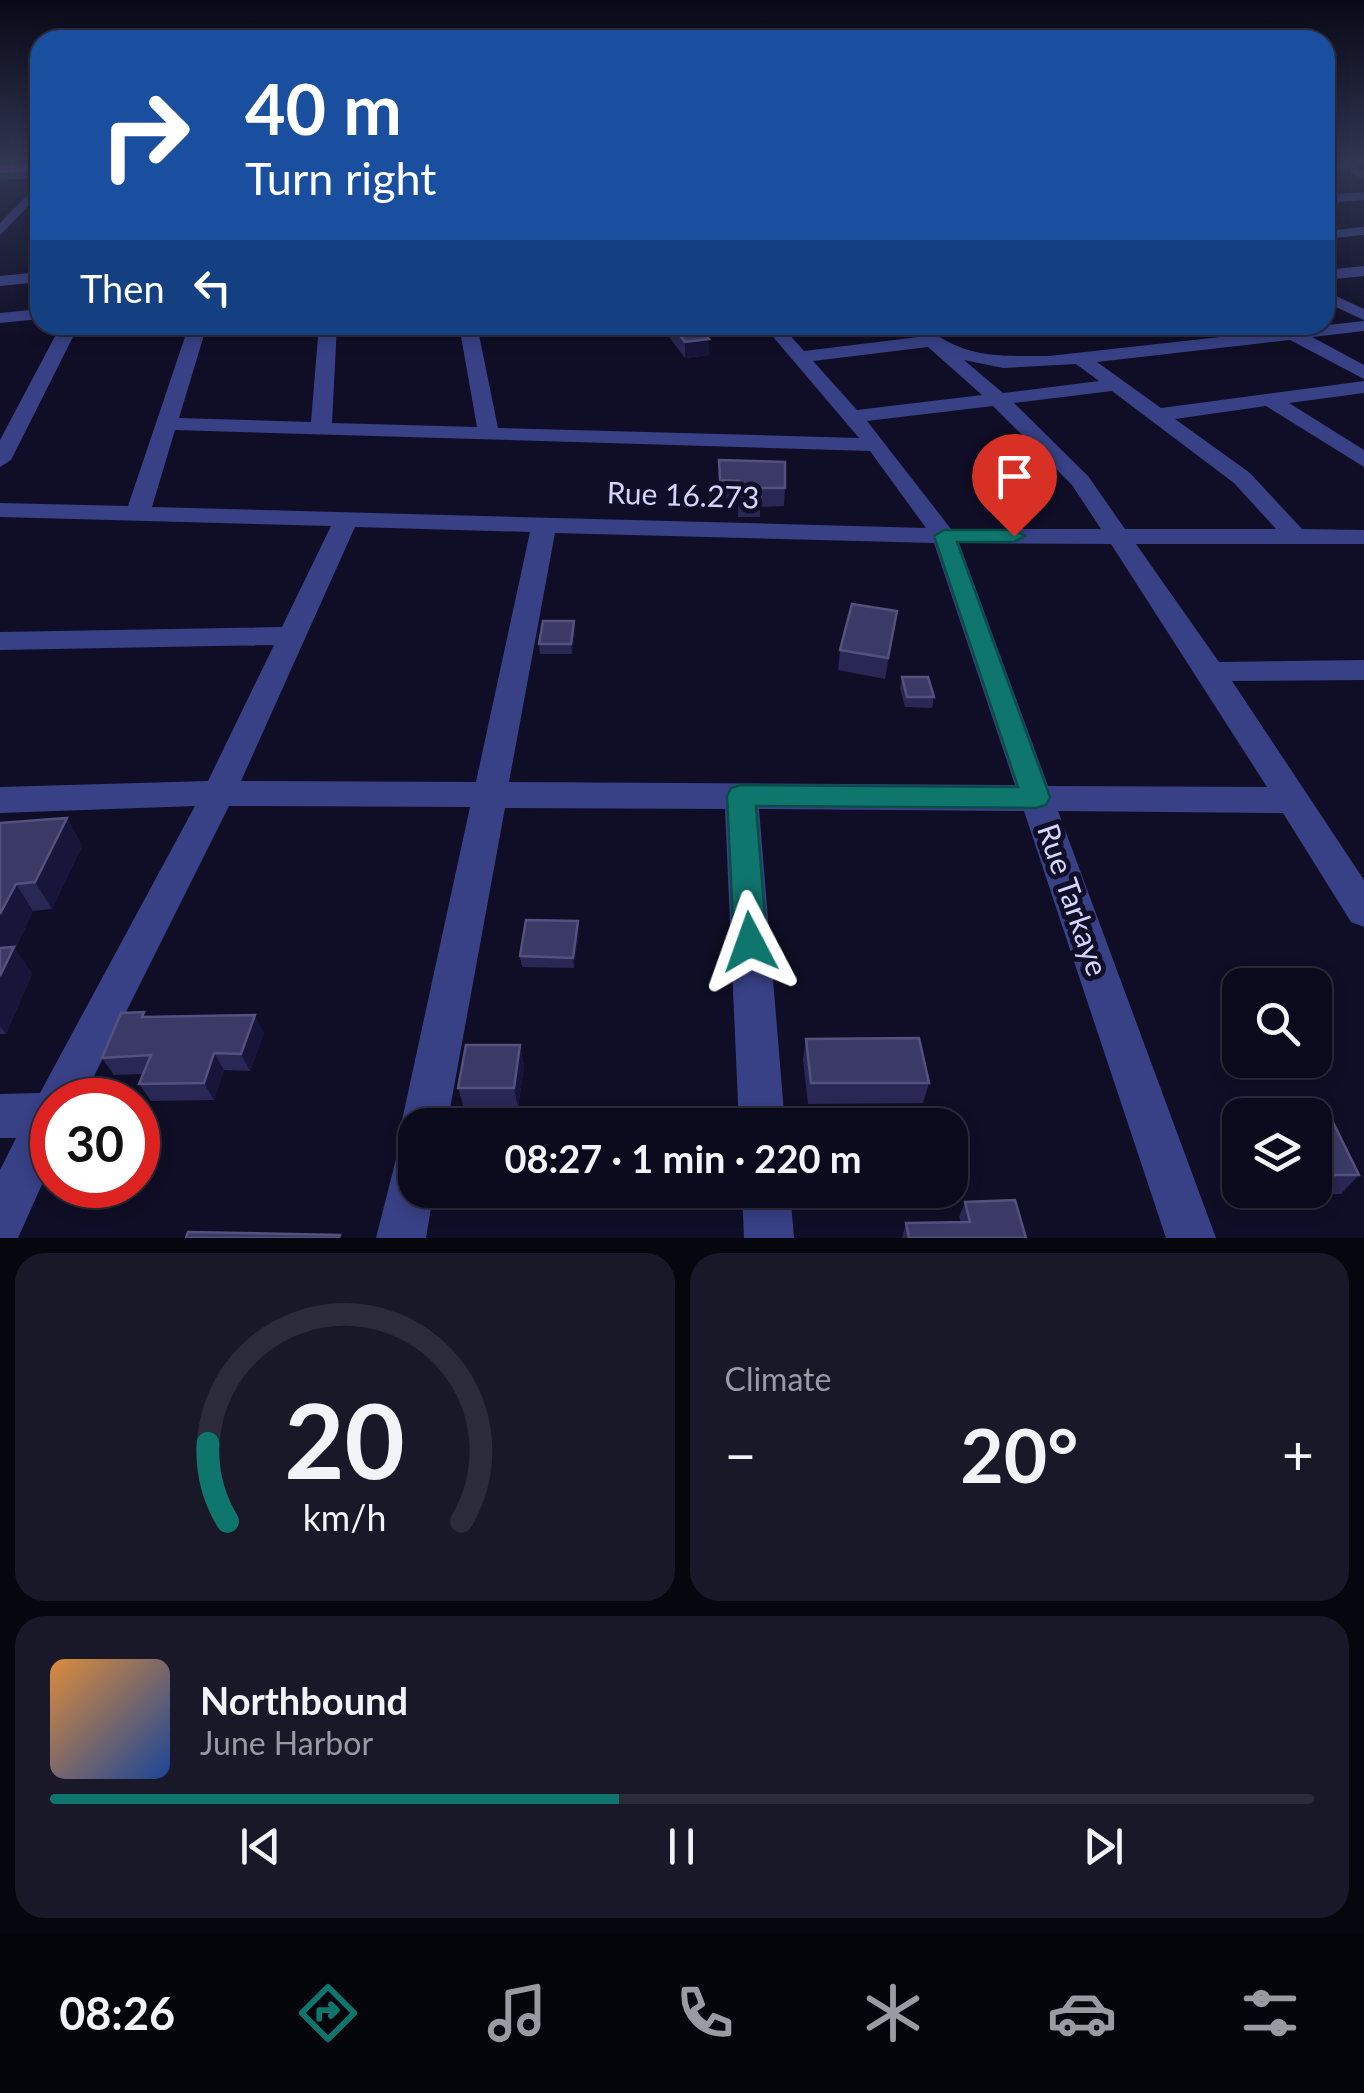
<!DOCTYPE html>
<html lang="en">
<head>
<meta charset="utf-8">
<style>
	body { margin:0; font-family:Lato,sans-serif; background:#191829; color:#f1f3f6; height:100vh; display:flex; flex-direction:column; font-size:38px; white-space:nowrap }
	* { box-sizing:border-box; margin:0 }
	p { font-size:32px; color:#9a9aa3 }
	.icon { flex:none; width:55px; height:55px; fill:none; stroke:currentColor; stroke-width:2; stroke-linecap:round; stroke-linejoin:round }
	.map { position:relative; height:1238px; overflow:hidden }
	.drawer { display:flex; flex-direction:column; gap:15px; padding:15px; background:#06060f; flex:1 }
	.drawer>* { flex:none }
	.hud { position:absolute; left:30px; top:30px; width:1305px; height:305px; border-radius:30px; box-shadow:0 5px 15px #0003,0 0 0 2px #2b2b3b; background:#1a4fa0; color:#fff; overflow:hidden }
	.controls { position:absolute; left:1222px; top:968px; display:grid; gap:20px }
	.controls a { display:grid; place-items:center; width:110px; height:110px; border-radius:20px; background:#0b0a1c; box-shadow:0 5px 15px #0003,0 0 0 2px #2b2b3b; font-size:50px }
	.speed { position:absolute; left:30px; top:1078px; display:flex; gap:20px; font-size:50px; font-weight:700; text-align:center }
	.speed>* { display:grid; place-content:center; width:130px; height:130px; border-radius:50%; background:#0b0a1c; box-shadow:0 5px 15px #0003,0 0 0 2px #2b2b3b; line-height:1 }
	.speed .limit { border:15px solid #d22; background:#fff; color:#111 }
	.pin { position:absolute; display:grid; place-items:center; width:85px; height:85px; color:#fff; margin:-102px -42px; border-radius:50% 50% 50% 0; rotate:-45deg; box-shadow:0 0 10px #0007 }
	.pin .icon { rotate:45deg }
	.me { position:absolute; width:110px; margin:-55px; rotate:356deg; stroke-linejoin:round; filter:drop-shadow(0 0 8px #0008) }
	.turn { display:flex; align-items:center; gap:35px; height:210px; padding:0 50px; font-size:45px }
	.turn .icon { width:130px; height:130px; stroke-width:2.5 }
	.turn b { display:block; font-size:70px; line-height:85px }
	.then { display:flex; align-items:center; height:95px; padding:0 50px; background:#0003; gap:20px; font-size:38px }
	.big { font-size:75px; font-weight:700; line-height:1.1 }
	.drawer .tile { flex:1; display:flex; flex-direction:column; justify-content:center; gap:15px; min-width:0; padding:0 35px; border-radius:30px; background:#191829 }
	.drawer .dial { align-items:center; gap:0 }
	.dial svg { height:260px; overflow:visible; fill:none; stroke:#2b2b3b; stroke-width:7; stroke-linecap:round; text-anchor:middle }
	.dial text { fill:#f1f3f6; stroke:none }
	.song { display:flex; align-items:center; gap:30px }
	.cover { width:120px; height:120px; border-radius:15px; background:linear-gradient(135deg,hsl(30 70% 55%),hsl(220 70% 35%)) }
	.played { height:10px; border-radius:5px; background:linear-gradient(90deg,#0f766e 45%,#2b2b3b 45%) }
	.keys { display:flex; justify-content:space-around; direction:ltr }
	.heat { display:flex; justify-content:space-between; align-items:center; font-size:55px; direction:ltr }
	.drawer .tiles { flex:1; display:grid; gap:15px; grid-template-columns:1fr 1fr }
	.tile:last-child { grid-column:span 2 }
	.trip { position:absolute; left:398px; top:1108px; width:570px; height:100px; border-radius:30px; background:#0b0a1c; box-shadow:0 5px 15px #0003,0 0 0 2px #2b2b3b; font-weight:700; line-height:100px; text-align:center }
	.tab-bar { display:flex; height:160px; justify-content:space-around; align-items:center; background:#04040b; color:#9a9aa3 }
	.tab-bar .icon { width:70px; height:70px }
	.tab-bar .selected { color:#0f766e }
	.tab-bar b { font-size:45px; color:#f1f3f6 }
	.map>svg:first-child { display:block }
</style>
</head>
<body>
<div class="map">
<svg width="1364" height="1238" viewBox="0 0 1364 1238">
	<rect width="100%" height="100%" fill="#0f0e26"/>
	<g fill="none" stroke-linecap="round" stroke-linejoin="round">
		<g fill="#384186" fill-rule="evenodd">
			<path d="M 1326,163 L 1343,163 L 1364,171 L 1364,179 Z"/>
			<path d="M 40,170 L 40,178 L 0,180 L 0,172 Z"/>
			<path d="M 40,182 L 40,194 L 0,235 L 0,223 Z"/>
			<path d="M 1364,192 L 1364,200 L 1325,203 L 1325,195 Z"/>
			<path d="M 1364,227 L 1364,235 L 1325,239 L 1325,231 Z"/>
			<path d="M 1364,266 L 1364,276 L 1325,280 L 1325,270 Z"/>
			<path d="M 40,272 L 40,282 L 0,286 L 0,276 Z"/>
			<path d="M 1325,291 L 1364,309 L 1364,320 L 1325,302 Z"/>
			<path d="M 40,309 L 40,319 L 0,323 L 0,313 Z"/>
			<path d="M 1364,321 L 1364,331 L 1312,337 L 1364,365 L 1364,379 L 1290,340 L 1097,362 L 1161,408 L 1364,381 L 1364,393 L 1289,403 L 1364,450 L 1364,467 L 1266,406 L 1175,419 L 1250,473 L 1302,529 L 1364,530 L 1364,544 L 1136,544 L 1219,662 L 1364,660 L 1364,680 L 1232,681 L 1364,880 L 1364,927 L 1351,922 L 1283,813 L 1058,811 L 1216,1238 L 1166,1238 L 1024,811 L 759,809 L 785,1125 L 739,1125 L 725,809 L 505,808 L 447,1125 L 415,1125 L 415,1144 L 408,1141 L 401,1125 L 470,807 L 229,806 L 82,1100 L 52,1100 L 52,1162 L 18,1238 L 0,1238 L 0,1170 L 16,1138 L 0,1138 L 0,1094 L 40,1093 L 195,806 L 0,813 L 0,787 L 208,781 L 274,645 L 0,650 L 0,632 L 282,627 L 331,526 L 0,517 L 0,503 L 128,506 L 189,325 L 207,325 L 179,418 L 311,422 L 319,325 L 337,325 L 332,423 L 477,427 L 459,325 L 477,325 L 498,428 L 859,438 L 763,325 L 781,325 L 804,351 L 918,337 L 905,325 L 924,325 C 963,359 999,356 1049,356 ZM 928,347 L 982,395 L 857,410 L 813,361 ZM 964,360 L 1003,368 L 1076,364 L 1099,381 L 1003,393 ZM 1112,391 L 1234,483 L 1276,529 L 1125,529 L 1088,476 L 1014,403 ZM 993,406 L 1072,485 L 1101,529 L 951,529 L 867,421 ZM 175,430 L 870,451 L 926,528 L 152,507 ZM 355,527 L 530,532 L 476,782 L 241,781 ZM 555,533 L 934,543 L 1015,785 L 509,782 ZM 959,543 L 1111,544 L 1267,787 L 1048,786 Z"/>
			<path d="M 61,325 L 79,325 L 11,460 L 0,467 L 0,440 Z"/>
			<path d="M 415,1145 L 415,1190 L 434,1190 L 426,1238 L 376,1238 L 398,1151 Z"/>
			<path d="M 742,1190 L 790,1190 L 794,1238 L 744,1238 Z"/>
		</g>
		<path fill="#a85aff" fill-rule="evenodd" d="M 40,163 L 40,171 L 0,173 L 0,165 Z"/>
	</g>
	<g fill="#292754">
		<path d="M 1325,163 L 1348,163 L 1349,177 L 1336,178 L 1325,174 Z"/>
		<path d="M 660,325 L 697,325 L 709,339 L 709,355 L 685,358 Z"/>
		<path d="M 719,460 L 785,488 L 784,506 L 760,507 L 760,517 L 738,517 L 738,499 L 720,498 Z"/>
		<path d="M 897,611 L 885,679 L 838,670 L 840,650 Z"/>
		<path d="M 574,621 L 575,632 L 572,654 L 540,654 L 539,644 Z"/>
		<path d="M 902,677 L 934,697 L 932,708 L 905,707 L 900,688 Z"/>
		<path d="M 67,818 L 82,846 L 52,909 L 33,911 L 15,949 L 32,974 L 6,1034 L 0,1034 L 0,823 Z"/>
		<path d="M 579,932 L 574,968 L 522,967 L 520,956 Z"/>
		<path d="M 147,1017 L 264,1033 L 250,1071 L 224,1070 L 214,1100 L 151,1101 L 139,1084 L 143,1074 L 114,1075 L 102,1058 Z"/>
		<path d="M 806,1039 L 929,1083 L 923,1103 L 808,1104 L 803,1060 Z"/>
		<path d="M 520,1045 L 524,1066 L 518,1108 L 464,1108 L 458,1088 Z"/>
		<path d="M 1274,1108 L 1326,1108 L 1359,1175 L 1341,1194 L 1288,1194 L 1286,1190 L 1315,1190 L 1315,1115 L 1269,1115 Z"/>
		<path d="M 965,1202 L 1026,1238 L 902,1238 L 906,1223 L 961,1222 L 959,1217 Z"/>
	</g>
	<g fill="#17153a">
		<path d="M 1354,166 L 1349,177 L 1336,178 L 1340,167 Z"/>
		<path d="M 709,339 L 709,355 L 685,358 L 685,342 Z"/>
		<path d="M 574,621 L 575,632 L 572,654 L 571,644 Z"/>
		<path d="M 67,818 L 82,846 L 52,909 L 35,882 Z"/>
		<path d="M 16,884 L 33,911 L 15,949 L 32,974 L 6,1034 L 0,1026 L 0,914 Z"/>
		<path d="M 578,921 L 579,932 L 574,968 L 573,958 Z"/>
		<path d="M 255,1015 L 264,1033 L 250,1071 L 241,1054 Z"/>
		<path d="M 520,1045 L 524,1066 L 518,1108 L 514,1088 Z"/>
		<path d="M 214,1053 L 224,1070 L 214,1100 L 204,1083 Z"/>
	</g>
	<g fill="#3b3a66" stroke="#53527e" stroke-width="2.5">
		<path d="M 1331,163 L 1348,163 L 1354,166 L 1340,167 Z"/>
		<path d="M 672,325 L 697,325 L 709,339 L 685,342 Z"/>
		<path d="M 719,460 L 785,462 L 785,488 L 761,488 L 761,499 L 739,498 L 739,481 L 720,480 Z"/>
		<path d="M 852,604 L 897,611 L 888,658 L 840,650 Z"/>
		<path d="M 543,621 L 574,621 L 571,644 L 539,644 Z"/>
		<path d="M 902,677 L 928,677 L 934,697 L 907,697 Z"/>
		<path d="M 67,818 L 35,882 L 16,884 L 0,914 L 0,823 Z"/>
		<path d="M 526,920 L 578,921 L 573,958 L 520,956 Z"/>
		<path d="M 14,947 L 0,976 L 0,948 Z"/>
		<path d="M 144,1012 L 142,1017 L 255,1015 L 241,1054 L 214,1053 L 204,1083 L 139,1084 L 151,1055 L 102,1058 L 121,1013 Z"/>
		<path d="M 919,1038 L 929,1083 L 811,1083 L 806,1039 Z"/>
		<path d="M 466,1045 L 520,1045 L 514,1088 L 458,1088 Z"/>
		<path d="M 1274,1108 L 1326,1108 L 1359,1175 L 1315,1175 L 1315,1115 L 1277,1115 Z"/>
		<path d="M 1015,1200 L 1026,1238 L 909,1238 L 906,1223 L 970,1222 L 965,1202 Z"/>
		<path d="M 188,1232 L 340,1235 L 339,1238 L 186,1238 Z"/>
	</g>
	<linearGradient id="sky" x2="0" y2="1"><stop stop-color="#080815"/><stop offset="0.48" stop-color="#313652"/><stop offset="1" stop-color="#313652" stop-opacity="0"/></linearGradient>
	<rect width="1364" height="337" fill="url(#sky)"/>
	<path fill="#0f766e" stroke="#0a4d48" stroke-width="2.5" d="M 944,530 L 1014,530 L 1025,536 L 1014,542 L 957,542 L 1050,797 L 1046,805 L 1036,808 L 756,806 L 767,942 L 762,952 L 750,956 L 739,952 L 734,942 L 727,796 L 731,788 L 741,785 L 1018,787 L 934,536 Z"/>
	<g text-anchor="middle" stroke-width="10" stroke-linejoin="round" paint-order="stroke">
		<g font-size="30" fill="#d3d5ff" stroke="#0f0e26">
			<text transform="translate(683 496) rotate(2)" y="10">Rue 16.273</text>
			<text transform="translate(1072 900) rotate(71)" y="10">Rue Tarkaye</text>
		</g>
	</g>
</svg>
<div class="controls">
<a><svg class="icon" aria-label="search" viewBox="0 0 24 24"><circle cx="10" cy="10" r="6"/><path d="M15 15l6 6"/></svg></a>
<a><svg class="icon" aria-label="layers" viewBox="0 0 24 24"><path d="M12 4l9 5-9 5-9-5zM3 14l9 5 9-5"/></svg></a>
</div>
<div class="speed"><div class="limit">30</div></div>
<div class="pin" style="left:1014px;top:536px;background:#d93025"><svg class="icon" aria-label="arrive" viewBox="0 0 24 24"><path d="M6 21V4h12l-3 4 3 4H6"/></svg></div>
<svg class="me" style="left:750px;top:942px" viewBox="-20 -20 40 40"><path d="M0-17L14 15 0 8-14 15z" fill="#0f766e" stroke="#fff" stroke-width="4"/></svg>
<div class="trip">08:27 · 1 min · 220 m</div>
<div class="hud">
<div class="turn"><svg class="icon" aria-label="right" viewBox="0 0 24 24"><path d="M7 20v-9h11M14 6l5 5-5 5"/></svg><div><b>40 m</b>Turn right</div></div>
<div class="then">Then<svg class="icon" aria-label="left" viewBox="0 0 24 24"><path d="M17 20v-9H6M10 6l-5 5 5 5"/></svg></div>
</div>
</div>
<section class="drawer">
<div class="tiles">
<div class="tile dial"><svg viewBox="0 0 100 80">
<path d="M14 69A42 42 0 1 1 86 69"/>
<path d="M14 69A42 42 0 0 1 8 45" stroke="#0f766e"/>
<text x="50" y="56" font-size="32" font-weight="700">20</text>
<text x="50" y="72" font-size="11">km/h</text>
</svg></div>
<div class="tile"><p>Climate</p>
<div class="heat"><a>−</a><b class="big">20°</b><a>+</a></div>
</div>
<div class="tile">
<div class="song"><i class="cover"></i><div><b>Northbound</b><p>June Harbor</p></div></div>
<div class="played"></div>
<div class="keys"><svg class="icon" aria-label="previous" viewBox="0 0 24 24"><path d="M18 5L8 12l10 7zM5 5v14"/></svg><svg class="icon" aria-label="pause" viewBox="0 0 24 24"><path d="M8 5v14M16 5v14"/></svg><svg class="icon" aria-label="next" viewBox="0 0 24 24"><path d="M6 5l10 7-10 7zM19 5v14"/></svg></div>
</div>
</div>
</section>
<nav class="tab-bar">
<b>08:26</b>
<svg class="icon selected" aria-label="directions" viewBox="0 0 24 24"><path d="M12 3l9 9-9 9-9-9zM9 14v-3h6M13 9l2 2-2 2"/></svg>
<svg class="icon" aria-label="music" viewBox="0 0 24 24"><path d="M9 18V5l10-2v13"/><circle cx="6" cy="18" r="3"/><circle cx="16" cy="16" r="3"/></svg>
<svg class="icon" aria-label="phone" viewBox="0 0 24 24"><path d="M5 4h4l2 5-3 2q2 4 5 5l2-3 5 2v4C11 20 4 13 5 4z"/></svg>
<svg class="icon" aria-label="climate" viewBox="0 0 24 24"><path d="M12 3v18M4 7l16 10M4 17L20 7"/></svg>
<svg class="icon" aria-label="car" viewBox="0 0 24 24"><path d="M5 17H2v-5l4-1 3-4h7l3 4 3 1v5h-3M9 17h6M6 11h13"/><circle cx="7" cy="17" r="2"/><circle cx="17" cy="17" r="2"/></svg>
<svg class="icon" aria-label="filters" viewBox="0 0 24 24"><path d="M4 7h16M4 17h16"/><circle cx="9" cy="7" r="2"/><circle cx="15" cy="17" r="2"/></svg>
</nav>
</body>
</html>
